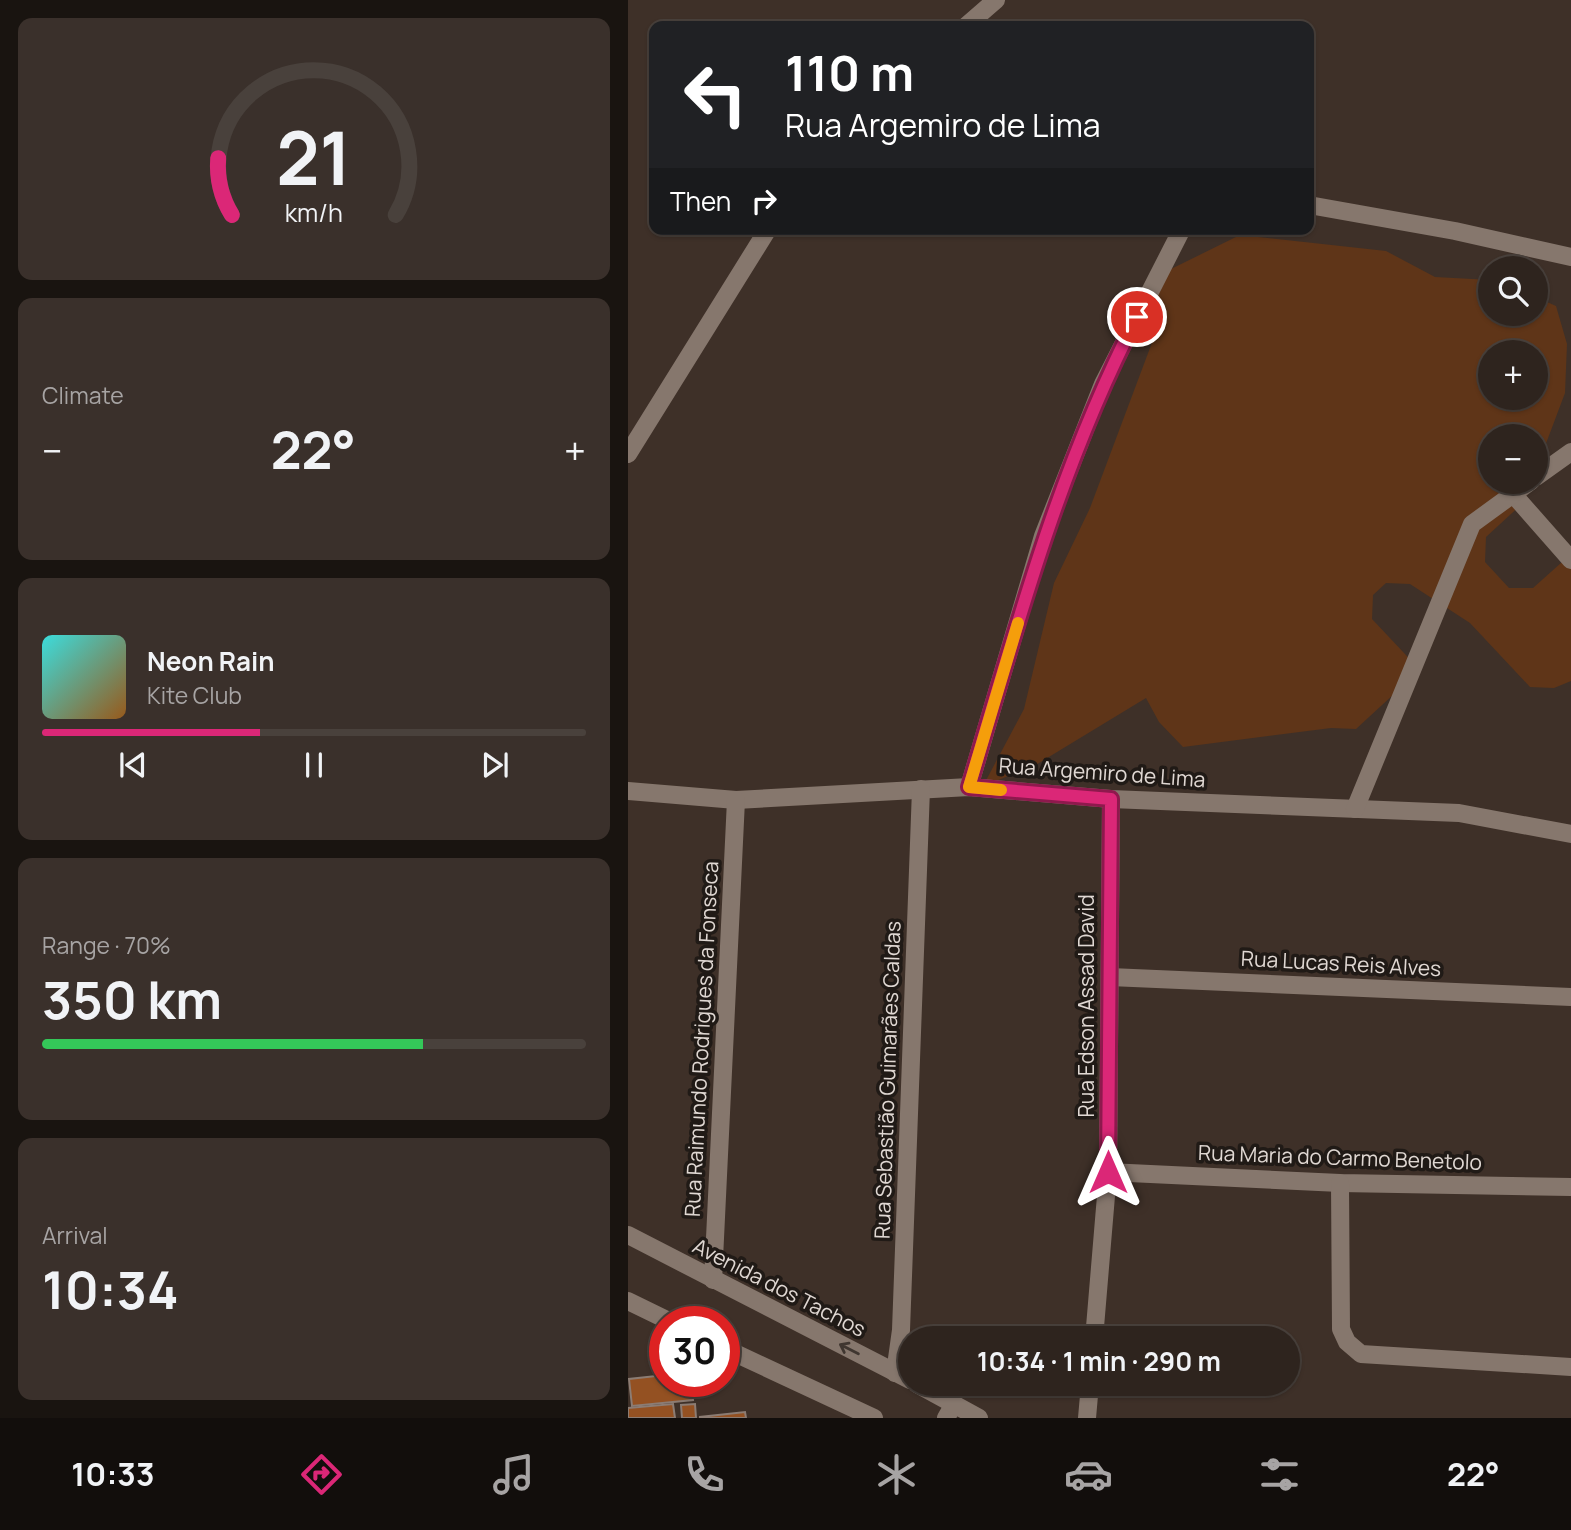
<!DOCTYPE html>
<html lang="en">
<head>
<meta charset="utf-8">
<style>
	body { margin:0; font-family:Manrope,sans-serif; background:#3a302b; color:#f1f3f6; height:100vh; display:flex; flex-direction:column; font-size:26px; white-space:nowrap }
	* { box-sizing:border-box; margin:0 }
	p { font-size:23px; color:#a7a4a4 }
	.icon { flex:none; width:38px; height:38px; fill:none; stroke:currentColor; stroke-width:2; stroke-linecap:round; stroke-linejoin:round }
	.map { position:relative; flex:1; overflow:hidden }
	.panel { display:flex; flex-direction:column; gap:18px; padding:18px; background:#191410; width:628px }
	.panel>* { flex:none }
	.hud { position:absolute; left:21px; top:21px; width:665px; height:214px; border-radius:14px; box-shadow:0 2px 5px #0004,0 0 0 2px #49413c; background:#202124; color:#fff; overflow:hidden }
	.buttons { position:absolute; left:850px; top:256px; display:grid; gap:14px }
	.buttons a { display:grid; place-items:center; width:70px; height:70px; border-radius:50%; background:#2e241e; box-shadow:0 2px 5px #0004,0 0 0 2px #49413c; font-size:35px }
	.speed { position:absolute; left:21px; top:1306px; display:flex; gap:14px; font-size:35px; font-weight:700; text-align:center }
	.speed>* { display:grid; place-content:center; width:91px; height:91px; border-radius:50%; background:#2e241e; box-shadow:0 2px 5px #0004,0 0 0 2px #49413c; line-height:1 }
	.speed .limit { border:10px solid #d22; background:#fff; color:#111 }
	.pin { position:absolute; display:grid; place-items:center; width:60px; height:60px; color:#fff; margin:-30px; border:4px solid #fff; border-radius:50%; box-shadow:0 2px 7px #0007 }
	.me { position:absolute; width:77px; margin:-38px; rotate:0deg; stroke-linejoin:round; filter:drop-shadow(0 0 5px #0008) }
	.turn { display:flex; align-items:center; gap:24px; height:147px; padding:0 21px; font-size:32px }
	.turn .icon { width:91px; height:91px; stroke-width:2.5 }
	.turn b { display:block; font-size:49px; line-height:60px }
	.then { display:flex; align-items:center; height:66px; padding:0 21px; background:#0003; gap:14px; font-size:26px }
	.big { font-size:52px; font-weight:700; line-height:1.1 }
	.panel .tile { flex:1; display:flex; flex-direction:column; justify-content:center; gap:10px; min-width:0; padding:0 24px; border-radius:14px; background:#3a302b }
	.panel .dial { align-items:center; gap:0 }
	.dial svg { height:182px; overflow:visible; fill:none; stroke:#49413c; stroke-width:7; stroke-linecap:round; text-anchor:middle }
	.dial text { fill:#f1f3f6; stroke:none }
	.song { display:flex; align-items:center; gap:21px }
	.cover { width:84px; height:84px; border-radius:10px; background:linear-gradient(135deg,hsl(180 70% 55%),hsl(30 70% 35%)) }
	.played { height:7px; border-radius:4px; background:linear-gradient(90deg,#db2777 40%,#49413c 40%) }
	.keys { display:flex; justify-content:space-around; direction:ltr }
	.heat { display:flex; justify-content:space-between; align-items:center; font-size:38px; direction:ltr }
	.charge { height:10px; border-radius:5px; background:linear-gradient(90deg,#34c759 70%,#49413c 0) }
	.trip { position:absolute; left:270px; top:1326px; width:402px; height:70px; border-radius:35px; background:#2e241e; box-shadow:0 2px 5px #0004,0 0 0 2px #49413c; font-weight:700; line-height:70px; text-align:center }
	.dock { display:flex; height:112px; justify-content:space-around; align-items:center; background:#120e0c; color:#a7a4a4 }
	.dock .icon { width:49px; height:49px }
	.dock .on { color:#db2777 }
	.dock b { font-size:32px; color:#f1f3f6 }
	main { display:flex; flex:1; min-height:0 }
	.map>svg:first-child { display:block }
</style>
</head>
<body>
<main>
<section class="panel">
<div class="tile dial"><svg viewBox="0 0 100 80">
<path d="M14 69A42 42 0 1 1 86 69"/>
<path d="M14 69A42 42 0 0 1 8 44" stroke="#db2777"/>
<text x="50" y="56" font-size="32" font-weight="700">21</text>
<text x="50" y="72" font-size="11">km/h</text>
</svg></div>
<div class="tile"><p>Climate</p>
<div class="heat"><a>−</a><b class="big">22°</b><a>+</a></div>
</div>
<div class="tile">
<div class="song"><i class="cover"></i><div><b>Neon Rain</b><p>Kite Club</p></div></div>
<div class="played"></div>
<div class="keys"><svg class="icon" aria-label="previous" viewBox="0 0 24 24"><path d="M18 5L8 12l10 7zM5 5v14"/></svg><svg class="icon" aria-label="pause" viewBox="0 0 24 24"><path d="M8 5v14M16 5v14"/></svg><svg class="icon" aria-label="next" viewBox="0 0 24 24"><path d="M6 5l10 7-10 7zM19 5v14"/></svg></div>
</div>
<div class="tile"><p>Range · 70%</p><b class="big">350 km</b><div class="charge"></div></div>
<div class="tile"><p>Arrival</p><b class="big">10:34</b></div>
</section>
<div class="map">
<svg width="943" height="1418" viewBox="0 0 943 1418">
	<rect width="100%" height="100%" fill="#3e3028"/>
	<path fill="#5f3518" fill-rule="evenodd" d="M 612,235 L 758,251 L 807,277 L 863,280 L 863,313 L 908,313 L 908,297 L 928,306 L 939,344 L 937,393 L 908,470 L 908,436 L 863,436 L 863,481 L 904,481 L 896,502 L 858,537 L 857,562 L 881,588 L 905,588 L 943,554 L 943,681 L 926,688 L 902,687 L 842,623 L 782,584 L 758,583 L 745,595 L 744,619 L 792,670 L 728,729 L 703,728 L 555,747 L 531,722 L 518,698 L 406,766 L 355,786 L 396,709 L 426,583 L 462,508 L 534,316 L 523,303 L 541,270 ZM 863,352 L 908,352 L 908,397 L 863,397 Z"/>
	<g fill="#945122" stroke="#8c7c73" stroke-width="2">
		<path d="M 37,1375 L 37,1381 L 63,1381 L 65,1400 L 4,1406 L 1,1379 Z"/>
		<path d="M 45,1404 L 47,1418 L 0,1418 L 0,1408 Z"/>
		<path d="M 67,1404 L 68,1418 L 54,1418 L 53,1405 Z"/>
		<path d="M 117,1412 L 118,1418 L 72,1418 L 72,1417 Z"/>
	</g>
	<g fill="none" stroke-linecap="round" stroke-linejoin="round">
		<g stroke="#86776d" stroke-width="18">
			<path d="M 338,26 L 368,0"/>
			<path d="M 681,205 L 827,231 L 943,257"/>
			<path d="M 0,454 L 140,229"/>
			<path d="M 908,477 L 943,452"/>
			<path d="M 885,494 L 943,560"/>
			<path d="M 341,787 L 415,536 L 475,384 L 554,229"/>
			<path d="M 0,791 L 108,800 L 341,787 L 483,799 L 831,813 L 943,834"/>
			<path d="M 727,809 L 844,524 L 903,481"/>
			<path d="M 482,977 L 943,997"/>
			<path d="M 480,1172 L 712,1183 L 943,1187"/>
			<path d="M 712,1183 L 713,1329 L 719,1342 L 733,1354 L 943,1367"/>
			<path d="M 85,1280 L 108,800"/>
			<path d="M 466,1339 L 480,1172 L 483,799"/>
			<path d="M 267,1373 L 273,1330 L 293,789"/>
			<path d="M 318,1418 L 326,1404"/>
			<path d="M 459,1418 L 462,1384"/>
		</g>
		<g stroke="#86776d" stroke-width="18">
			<path d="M 0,1235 L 282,1380"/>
			<path d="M 0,1301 L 41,1321"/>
			<path d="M 96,1348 L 246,1418"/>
			<path d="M 289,1384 L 351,1418"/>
		</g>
	</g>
	<defs><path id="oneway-shaft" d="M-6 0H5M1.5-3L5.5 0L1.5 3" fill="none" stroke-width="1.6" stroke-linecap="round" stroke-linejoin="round" transform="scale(1.75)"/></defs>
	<use stroke="#3f3630" href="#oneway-shaft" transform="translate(221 1349) rotate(-153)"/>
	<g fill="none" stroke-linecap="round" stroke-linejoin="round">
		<g stroke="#8e194d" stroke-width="18">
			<path id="route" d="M 480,1172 L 483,799 L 341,787 C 389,625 431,468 509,317"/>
		</g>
		<use href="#route" stroke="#db2777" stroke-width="12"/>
		<path stroke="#f59e0b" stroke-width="12" d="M 373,790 L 341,787 L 390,623"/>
	</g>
	<g text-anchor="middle" stroke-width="7" stroke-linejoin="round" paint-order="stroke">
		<g font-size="21" fill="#e0d8d3" stroke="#201a16">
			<text transform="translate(474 773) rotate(4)" y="7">Rua Argemiro de Lima</text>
			<text transform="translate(713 964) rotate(3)" y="7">Rua Lucas Reis Alves</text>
			<text transform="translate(459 1006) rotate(-90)" y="7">Rua Edson Assad David</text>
			<text transform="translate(74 1039) rotate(-87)" y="7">Rua Raimundo Rodrigues da Fonseca</text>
			<text transform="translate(260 1080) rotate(-88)" y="7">Rua Sebastião Guimarães Caldas</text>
			<text transform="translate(712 1158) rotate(2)" y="7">Rua Maria do Carmo Benetolo</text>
			<text transform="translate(151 1288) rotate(27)" y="7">Avenida dos Tachos</text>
		</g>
	</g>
</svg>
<div class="buttons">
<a><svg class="icon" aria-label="search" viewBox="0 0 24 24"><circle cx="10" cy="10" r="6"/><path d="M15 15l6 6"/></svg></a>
<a>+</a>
<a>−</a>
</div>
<div class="speed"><div class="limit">30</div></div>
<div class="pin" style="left:509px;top:317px;background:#d93025"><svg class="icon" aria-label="arrive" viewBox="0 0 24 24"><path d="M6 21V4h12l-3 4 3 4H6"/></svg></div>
<svg class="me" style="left:480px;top:1172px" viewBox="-20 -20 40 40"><path d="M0-17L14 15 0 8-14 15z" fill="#db2777" stroke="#fff" stroke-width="4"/></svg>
<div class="trip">10:34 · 1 min · 290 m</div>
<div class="hud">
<div class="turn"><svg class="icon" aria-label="left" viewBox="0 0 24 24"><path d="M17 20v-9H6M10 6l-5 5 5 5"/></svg><div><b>110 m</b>Rua Argemiro de Lima</div></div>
<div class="then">Then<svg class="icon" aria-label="right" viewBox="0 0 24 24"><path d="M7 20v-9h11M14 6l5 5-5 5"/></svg></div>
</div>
</div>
</main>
<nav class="dock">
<b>10:33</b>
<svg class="icon on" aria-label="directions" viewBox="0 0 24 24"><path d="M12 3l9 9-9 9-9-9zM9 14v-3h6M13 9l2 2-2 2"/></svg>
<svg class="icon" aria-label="music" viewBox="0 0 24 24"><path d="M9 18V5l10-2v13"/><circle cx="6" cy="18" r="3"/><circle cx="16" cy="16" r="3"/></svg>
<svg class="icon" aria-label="phone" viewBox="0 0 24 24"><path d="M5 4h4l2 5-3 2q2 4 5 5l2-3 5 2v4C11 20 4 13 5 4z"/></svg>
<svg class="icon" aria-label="climate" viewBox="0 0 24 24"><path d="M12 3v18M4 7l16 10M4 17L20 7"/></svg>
<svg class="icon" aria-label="car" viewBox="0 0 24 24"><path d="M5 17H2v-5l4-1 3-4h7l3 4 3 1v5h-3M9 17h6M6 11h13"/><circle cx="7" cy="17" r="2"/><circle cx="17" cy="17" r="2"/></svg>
<svg class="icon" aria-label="filters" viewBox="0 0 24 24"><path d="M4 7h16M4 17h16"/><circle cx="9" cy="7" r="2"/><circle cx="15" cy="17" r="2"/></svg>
<b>22°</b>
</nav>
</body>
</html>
